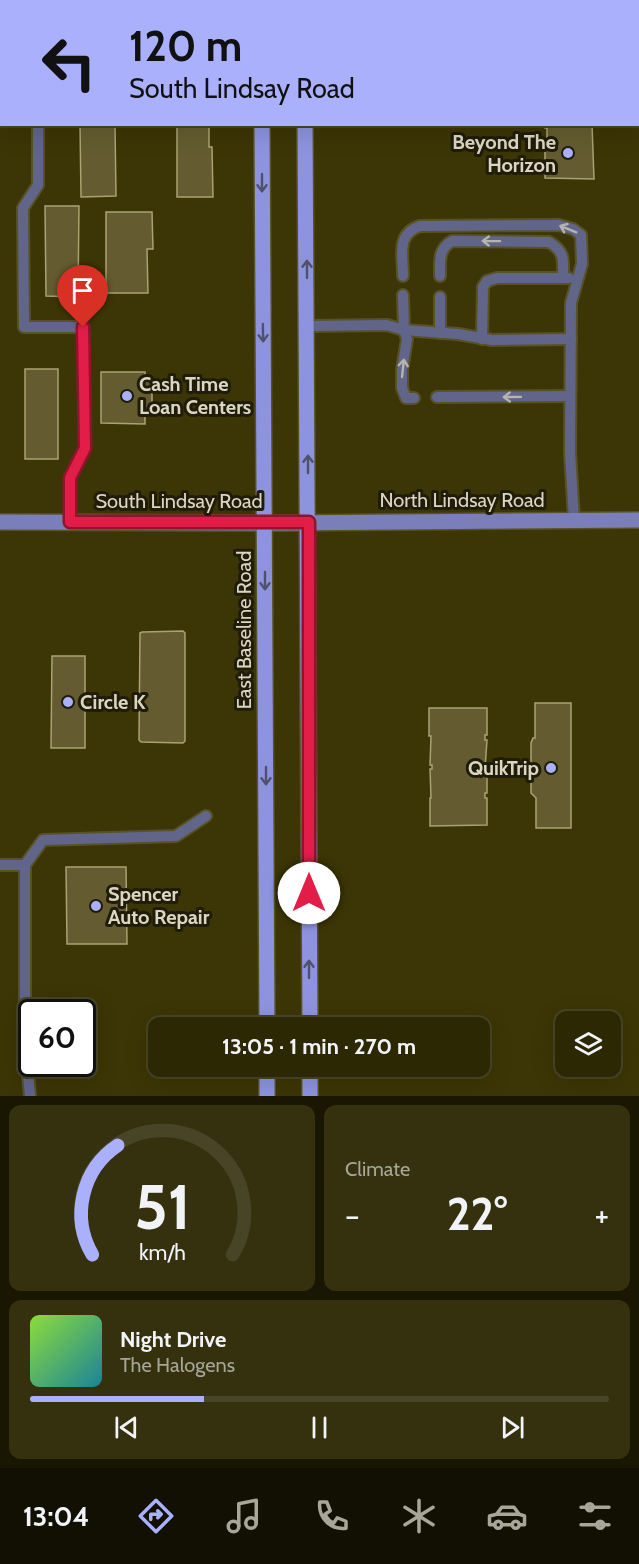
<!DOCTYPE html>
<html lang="en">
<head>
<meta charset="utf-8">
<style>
	body { margin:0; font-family:Cabin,sans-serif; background:#35300e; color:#f1f3f6; height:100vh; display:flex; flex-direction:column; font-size:22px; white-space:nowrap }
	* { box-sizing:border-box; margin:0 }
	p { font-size:20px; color:#a7a69a }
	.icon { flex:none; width:33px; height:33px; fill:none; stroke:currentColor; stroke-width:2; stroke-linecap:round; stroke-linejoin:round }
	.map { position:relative; height:1096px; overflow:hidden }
	.details { display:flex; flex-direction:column; gap:9px; padding:9px; background:#191602; flex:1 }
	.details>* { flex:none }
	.top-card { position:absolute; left:0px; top:0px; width:639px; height:126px; box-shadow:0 6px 24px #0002,0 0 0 2px #484426; background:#aab0fc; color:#111; overflow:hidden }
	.tools { position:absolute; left:555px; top:1011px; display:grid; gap:12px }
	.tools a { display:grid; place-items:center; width:66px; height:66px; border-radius:12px; background:#2d2804; box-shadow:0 6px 24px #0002,0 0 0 2px #484426; font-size:30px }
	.speed { position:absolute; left:18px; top:999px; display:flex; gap:12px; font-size:30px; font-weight:700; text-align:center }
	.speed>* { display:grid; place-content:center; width:78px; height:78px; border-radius:50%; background:#2d2804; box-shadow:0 6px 24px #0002,0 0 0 2px #484426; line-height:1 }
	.speed .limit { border:3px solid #111; border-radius:9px; background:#fff; color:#111 }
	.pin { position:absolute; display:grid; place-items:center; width:51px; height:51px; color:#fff; margin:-62px -26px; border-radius:50% 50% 50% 0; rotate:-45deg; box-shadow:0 0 6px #0007 }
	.pin .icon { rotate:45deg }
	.me { position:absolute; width:66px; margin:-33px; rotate:0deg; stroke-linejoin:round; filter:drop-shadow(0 0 4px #0008) }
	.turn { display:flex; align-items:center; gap:21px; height:126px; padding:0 30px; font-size:27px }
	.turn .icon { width:78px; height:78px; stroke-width:2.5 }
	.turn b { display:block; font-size:42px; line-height:51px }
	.big { font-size:45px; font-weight:700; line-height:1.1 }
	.details .widget { flex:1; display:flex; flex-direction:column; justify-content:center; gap:9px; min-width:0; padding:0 21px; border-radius:12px; background:#35300e }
	.details .dial { align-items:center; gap:0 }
	.dial svg { height:156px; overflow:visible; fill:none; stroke:#484426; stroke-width:7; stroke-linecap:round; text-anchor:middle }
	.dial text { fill:#f1f3f6; stroke:none }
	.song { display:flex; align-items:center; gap:18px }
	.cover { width:72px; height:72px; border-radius:9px; background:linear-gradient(135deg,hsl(90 70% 55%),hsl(190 70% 35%)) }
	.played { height:6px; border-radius:3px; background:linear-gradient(90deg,#aab0fc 30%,#484426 30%) }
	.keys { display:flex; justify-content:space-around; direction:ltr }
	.heat { display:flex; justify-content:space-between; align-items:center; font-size:33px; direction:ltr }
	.details .tiles { flex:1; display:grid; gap:9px; grid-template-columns:1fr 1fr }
	.widget:last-child { grid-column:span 2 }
	.trip { position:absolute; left:148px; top:1017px; width:342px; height:60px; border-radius:12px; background:#2d2804; box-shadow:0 6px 24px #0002,0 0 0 2px #484426; font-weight:700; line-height:60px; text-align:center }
	.tabs { display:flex; height:96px; justify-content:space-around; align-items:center; background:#121002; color:#a7a69a }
	.tabs .icon { width:42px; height:42px }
	.tabs .current { color:#aab0fc }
	.tabs b { font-size:27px; color:#f1f3f6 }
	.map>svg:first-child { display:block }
</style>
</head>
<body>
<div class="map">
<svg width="639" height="1096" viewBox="0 0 639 1096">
	<rect width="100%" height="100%" fill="#3c3505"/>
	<g fill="#645c30" stroke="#a9a273" stroke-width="1.5">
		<rect x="414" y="0" width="50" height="2"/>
		<path d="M 80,124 L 115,124 L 116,196 L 81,197 Z"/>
		<path d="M 177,124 L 209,124 L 209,147 L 212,147 L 213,197 L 177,197 Z"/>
		<path d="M 545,124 L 592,124 L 594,179 L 545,178 L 545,145 L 547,145 L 547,128 L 545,128 Z"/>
		<path d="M 45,206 L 79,206 L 78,297 L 46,296 Z"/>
		<path d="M 106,212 L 152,212 L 153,249 L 147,249 L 148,293 L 106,293 Z"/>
		<rect x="25" y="369" width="33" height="90"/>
		<path d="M 101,372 L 145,372 L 145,382 L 152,382 L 152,411 L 145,411 L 145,424 L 101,423 Z"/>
		<path d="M 183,631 L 185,633 L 185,741 L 183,743 L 141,742 L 139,740 L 140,633 L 142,632 Z"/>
		<path d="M 52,656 L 85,656 L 85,748 L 51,748 Z"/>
		<path d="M 535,703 L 571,703 L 571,828 L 536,828 L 536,798 L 531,793 L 531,743 L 533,738 L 535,738 Z"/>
		<path d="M 429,708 L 487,708 L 487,735 L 485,735 L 485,740 L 487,740 L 485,769 L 487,769 L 487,793 L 485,793 L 485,798 L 487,798 L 487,825 L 430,826 L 430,798 L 431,798 L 430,769 L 432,769 L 432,765 L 430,765 L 431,736 L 429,736 Z"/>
		<path d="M 66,867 L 126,867 L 127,944 L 67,944 Z"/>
	</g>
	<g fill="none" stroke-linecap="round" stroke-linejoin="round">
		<g stroke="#585226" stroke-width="14">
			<g id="lane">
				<path d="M 38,124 L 38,185 L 23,208 L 24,327 L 83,327 L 85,448 L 70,478 L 70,522"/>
				<path d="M 403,276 C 403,255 396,234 420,226 L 559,225 L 573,229 L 581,235 L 582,264 L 571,303 L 570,452 L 574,520"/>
				<path d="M 440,276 C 440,261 438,249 452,241 L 549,242 C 566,252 563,261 563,278"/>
				<path d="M 403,295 L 404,330 L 407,339 L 402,370 L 402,388 L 406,398 L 414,398"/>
				<path d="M 440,297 L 440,333"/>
				<path d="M 307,326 L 387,325 L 404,330 L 458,334 L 492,340 L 571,339"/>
				<path d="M 482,339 L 483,287 L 487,281 L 497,278 L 569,278"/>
				<path d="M 437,397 L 570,396"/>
				<path d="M 0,865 L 25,865 L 43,840 L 176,836 L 206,816"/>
				<path d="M 25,865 L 25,1042 L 30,1096"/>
			</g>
		</g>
		<g stroke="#585226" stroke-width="18">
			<path id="secondary" d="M 0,522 L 285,523 L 639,520"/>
		</g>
		<g stroke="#585226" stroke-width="18">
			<g id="primary">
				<path d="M 262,0 L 262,2"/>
				<path d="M 305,0 L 305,2"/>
				<path d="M 262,124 L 267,1028"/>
				<path d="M 305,124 L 310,1028"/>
				<path d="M 267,1066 L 267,1096"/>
				<path d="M 310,1066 L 310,1096"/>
			</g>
		</g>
		<use href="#lane" stroke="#61658a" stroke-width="10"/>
		<use href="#secondary" stroke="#7a7fba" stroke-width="15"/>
		<use href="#primary" stroke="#8d93df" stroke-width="15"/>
	</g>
	<defs><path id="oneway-shaft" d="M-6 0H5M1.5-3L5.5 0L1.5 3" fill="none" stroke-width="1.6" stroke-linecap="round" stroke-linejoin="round" transform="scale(1.5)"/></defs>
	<g stroke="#50526a">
		<use href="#oneway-shaft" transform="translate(262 183) rotate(90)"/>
		<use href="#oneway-shaft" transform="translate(307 269) rotate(-90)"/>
		<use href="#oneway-shaft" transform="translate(263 333) rotate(89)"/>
		<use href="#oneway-shaft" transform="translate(308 464) rotate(-90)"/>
		<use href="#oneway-shaft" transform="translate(265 581) rotate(90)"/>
		<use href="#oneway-shaft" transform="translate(266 776) rotate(90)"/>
		<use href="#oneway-shaft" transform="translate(309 969) rotate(-90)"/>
	</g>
	<g stroke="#b6b4af">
		<use href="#oneway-shaft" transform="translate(568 229) rotate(-158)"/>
		<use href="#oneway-shaft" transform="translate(491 241) rotate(-179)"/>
		<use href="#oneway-shaft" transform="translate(403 368) rotate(-84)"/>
		<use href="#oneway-shaft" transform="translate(512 397) rotate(179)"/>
	</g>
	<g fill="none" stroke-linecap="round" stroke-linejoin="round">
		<g stroke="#92132f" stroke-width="15">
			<path id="route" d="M 83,327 L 85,448 L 70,478 L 70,522 L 309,522 L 309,893"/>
		</g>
		<use href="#route" stroke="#e11d48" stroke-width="10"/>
	</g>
	<g fill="#aab0fc" stroke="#1f1c0a" stroke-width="2">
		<circle cx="568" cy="153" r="6"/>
		<circle cx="127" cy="396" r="6"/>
		<circle cx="68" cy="702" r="6"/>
		<circle cx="551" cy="768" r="6"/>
		<circle cx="96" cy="906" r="6"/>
	</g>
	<g text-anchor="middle" stroke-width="6" stroke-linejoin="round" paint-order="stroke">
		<g font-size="20" font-weight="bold" fill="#dad6bf" stroke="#1f1c0a" text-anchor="start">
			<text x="556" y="149" text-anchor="end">Beyond The<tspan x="556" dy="23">Horizon</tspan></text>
			<text x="139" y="391">Cash Time<tspan x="139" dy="23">Loan Centers</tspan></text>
			<text x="80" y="709">Circle K</text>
			<text x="539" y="775" text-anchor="end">QuikTrip</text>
			<text x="108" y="901">Spencer<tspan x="108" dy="23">Auto Repair</tspan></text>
		</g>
		<g font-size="20" fill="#dad6bf" stroke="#1f1c0a">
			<text x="462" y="507">North Lindsay Road</text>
			<text x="179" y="508">South Lindsay Road</text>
			<text transform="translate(244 630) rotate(-90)" y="7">East Baseline Road</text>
		</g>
	</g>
</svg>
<div class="tools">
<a><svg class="icon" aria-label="layers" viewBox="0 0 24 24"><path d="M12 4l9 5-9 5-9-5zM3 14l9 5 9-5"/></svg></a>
</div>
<div class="speed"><div class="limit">60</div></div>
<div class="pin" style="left:83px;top:327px;background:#d93025"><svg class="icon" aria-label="arrive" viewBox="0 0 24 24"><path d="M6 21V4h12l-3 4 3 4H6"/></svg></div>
<svg class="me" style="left:309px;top:893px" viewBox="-20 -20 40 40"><circle r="19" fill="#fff"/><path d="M0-13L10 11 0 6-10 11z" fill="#e11d48"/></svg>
<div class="trip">13:05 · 1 min · 270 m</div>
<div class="top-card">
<div class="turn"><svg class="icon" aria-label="left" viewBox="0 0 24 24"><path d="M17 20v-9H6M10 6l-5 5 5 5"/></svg><div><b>120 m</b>South Lindsay Road</div></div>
</div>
</div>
<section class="details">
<div class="tiles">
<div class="widget dial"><svg viewBox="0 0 100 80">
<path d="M14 69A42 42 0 1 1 86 69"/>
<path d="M14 69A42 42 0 0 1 27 13" stroke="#aab0fc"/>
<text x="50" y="56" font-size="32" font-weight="700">51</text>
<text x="50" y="72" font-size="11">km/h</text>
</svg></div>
<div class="widget"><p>Climate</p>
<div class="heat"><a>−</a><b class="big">22°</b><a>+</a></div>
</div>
<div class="widget">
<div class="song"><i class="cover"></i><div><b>Night Drive</b><p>The Halogens</p></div></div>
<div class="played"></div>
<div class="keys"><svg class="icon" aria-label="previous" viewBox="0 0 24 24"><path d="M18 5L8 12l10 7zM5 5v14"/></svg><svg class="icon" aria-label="pause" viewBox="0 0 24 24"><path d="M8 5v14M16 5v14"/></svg><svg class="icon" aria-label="next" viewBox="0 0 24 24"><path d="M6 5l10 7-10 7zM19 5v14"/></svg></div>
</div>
</div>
</section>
<nav class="tabs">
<b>13:04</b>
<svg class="icon current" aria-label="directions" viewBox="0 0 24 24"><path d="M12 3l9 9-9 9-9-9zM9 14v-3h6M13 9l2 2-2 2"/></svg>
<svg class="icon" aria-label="music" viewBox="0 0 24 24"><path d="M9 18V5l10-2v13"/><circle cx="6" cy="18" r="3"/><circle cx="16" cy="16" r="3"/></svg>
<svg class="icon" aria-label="phone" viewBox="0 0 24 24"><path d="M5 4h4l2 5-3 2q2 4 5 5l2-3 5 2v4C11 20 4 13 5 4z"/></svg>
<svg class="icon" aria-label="climate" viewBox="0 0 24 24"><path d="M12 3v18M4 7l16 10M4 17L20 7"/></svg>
<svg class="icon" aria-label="car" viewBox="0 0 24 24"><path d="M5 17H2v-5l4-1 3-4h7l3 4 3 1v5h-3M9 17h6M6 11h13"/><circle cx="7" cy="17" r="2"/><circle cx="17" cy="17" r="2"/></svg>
<svg class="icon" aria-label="filters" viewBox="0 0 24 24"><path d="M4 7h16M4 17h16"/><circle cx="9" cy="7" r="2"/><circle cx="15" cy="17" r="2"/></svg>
</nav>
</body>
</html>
